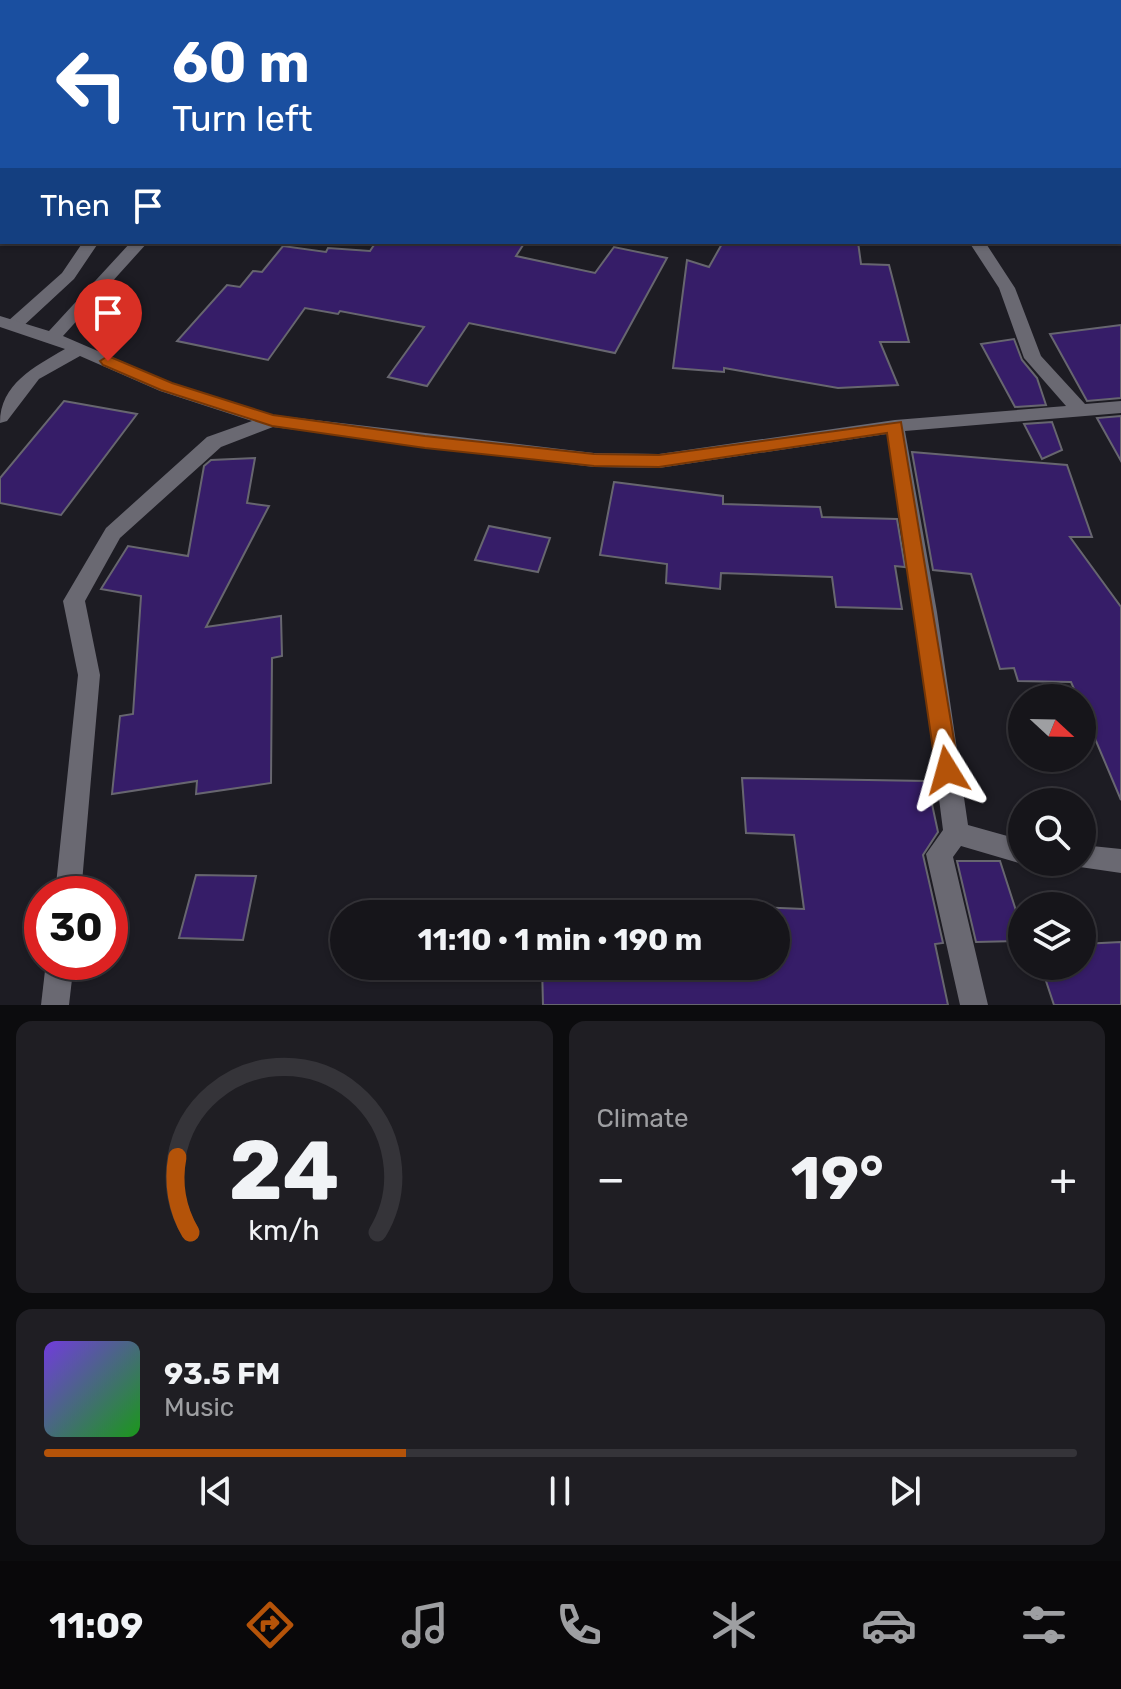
<!DOCTYPE html>
<html lang="en">
<head>
<meta charset="utf-8">
<style>
	body { margin:0; font-family:Rubik,sans-serif; background:#1f1e23; color:#f1f3f6; height:100vh; display:flex; flex-direction:column; font-size:30px; white-space:nowrap }
	* { box-sizing:border-box; margin:0 }
	p { font-size:26px; color:#9e9fa2 }
	.icon { flex:none; width:44px; height:44px; fill:none; stroke:currentColor; stroke-width:2; stroke-linecap:round; stroke-linejoin:round }
	.map { position:relative; height:1005px; overflow:hidden }
	.sheet { display:flex; flex-direction:column; gap:16px; padding:16px; background:#0c0c0e; flex:1 }
	.sheet>* { flex:none }
	.hud { position:absolute; left:0px; top:0px; width:1122px; height:244px; box-shadow:0 2px 6px #0004,0 0 0 2px #353439; background:#1a4fa0; color:#fff; overflow:hidden }
	.needle { width:52px; rotate:112deg }
	.buttons { position:absolute; left:1008px; top:684px; display:grid; gap:16px }
	.buttons a { display:grid; place-items:center; width:88px; height:88px; border-radius:50%; background:#16151a; box-shadow:0 2px 6px #0004,0 0 0 2px #353439; font-size:40px }
	.speed { position:absolute; left:24px; top:876px; display:flex; gap:16px; font-size:40px; font-weight:700; text-align:center }
	.speed>* { display:grid; place-content:center; width:104px; height:104px; border-radius:50%; background:#16151a; box-shadow:0 2px 6px #0004,0 0 0 2px #353439; line-height:1 }
	.speed .limit { border:12px solid #d22; background:#fff; color:#111 }
	.pin { position:absolute; display:grid; place-items:center; width:68px; height:68px; color:#fff; margin:-82px -34px; border-radius:50% 50% 50% 0; rotate:-45deg; box-shadow:0 0 8px #0007 }
	.pin .icon { rotate:45deg }
	.me { position:absolute; width:88px; margin:-44px; rotate:352deg; stroke-linejoin:round; filter:drop-shadow(0 0 6px #0008) }
	.turn { display:flex; align-items:center; gap:28px; height:168px; padding:0 40px; font-size:36px }
	.turn .icon { width:104px; height:104px; stroke-width:2.5 }
	.turn b { display:block; font-size:56px; line-height:68px }
	.then { display:flex; align-items:center; height:76px; padding:0 40px; background:#0003; gap:16px; font-size:30px }
	.big { font-size:60px; font-weight:700; line-height:1.1 }
	.sheet .card { flex:1; display:flex; flex-direction:column; justify-content:center; gap:12px; min-width:0; padding:0 28px; border-radius:16px; background:#1f1e23 }
	.sheet .dial { align-items:center; gap:0 }
	.dial svg { height:208px; overflow:visible; fill:none; stroke:#353439; stroke-width:7; stroke-linecap:round; text-anchor:middle }
	.dial text { fill:#f1f3f6; stroke:none }
	.song { display:flex; align-items:center; gap:24px }
	.cover { width:96px; height:96px; border-radius:12px; background:linear-gradient(135deg,hsl(260 70% 55%),hsl(120 70% 35%)) }
	.played { height:8px; border-radius:4px; background:linear-gradient(90deg,#b45309 35%,#353439 35%) }
	.keys { display:flex; justify-content:space-around; direction:ltr }
	.heat { display:flex; justify-content:space-between; align-items:center; font-size:44px; direction:ltr }
	.sheet .tiles { flex:1; display:grid; gap:16px; grid-template-columns:1fr 1fr }
	.card:last-child { grid-column:span 2 }
	.trip { position:absolute; left:330px; top:900px; width:460px; height:80px; border-radius:40px; background:#16151a; box-shadow:0 2px 6px #0004,0 0 0 2px #353439; font-weight:700; line-height:80px; text-align:center }
	.menu { display:flex; height:128px; justify-content:space-around; align-items:center; background:#09080a; color:#9e9fa2 }
	.menu .icon { width:56px; height:56px }
	.menu .on { color:#b45309 }
	.menu b { font-size:36px; color:#f1f3f6 }
	.map>svg:first-child { display:block }
</style>
</head>
<body>
<div class="map">
<svg width="1121" height="1005" viewBox="0 0 1121 1005">
	<rect width="100%" height="100%" fill="#1d1c23"/>
	<g fill="#361d68" stroke="#67666f" stroke-width="2">
		<path d="M 376,242 L 525,242 L 516,256 L 595,273 L 614,247 L 667,258 L 615,353 L 469,323 L 427,386 L 388,377 L 424,327 L 340,311 L 338,314 L 305,308 L 268,360 L 177,341 L 227,285 L 240,287 L 253,271 L 262,272 L 283,246 L 326,252 L 328,248 L 370,251 Z"/>
		<path d="M 723,242 L 858,242 L 861,264 L 889,265 L 909,342 L 880,342 L 898,385 L 838,388 L 724,368 L 724,372 L 673,368 L 687,260 L 709,267 Z"/>
		<path d="M 1121,325 L 1121,398 L 1087,401 L 1050,334 Z"/>
		<path d="M 1014,339 L 1022,360 L 1037,378 L 1046,405 L 1015,407 L 981,344 Z"/>
		<path d="M 64,401 L 137,414 L 61,515 L 0,503 L 0,478 Z"/>
		<path d="M 1121,416 L 1121,461 L 1097,418 Z"/>
		<path d="M 1052,422 L 1062,450 L 1042,459 L 1024,424 Z"/>
		<path d="M 912,452 L 1067,465 L 1092,537 L 1070,537 L 1121,607 L 1121,800 L 1082,708 L 1082,698 L 1078,698 L 1071,682 L 1018,681 L 1014,668 L 1000,669 L 971,574 L 933,570 Z"/>
		<path d="M 255,458 L 247,503 L 269,506 L 206,627 L 281,616 L 282,656 L 272,658 L 271,783 L 196,794 L 197,781 L 112,794 L 120,716 L 133,714 L 141,596 L 101,589 L 128,546 L 188,556 L 204,466 L 211,460 Z"/>
		<path d="M 614,482 L 723,496 L 723,504 L 820,507 L 822,517 L 897,519 L 905,567 L 895,566 L 902,609 L 836,607 L 832,577 L 721,573 L 720,589 L 666,583 L 667,564 L 600,555 Z"/>
		<path d="M 489,526 L 550,538 L 538,572 L 475,560 Z"/>
		<path d="M 742,778 L 927,781 L 938,832 L 923,855 L 943,943 L 935,944 L 948,1005 L 543,1005 L 542,966 L 776,966 L 776,914 L 755,914 L 754,907 L 804,909 L 794,835 L 746,833 Z"/>
		<path d="M 957,861 L 1000,861 L 1022,929 L 1022,941 L 976,942 Z"/>
		<path d="M 196,875 L 256,876 L 243,940 L 179,938 Z"/>
		<path d="M 1121,942 L 1121,1005 L 1054,1005 L 1041,966 L 1082,966 L 1082,944 Z"/>
	</g>
	<g fill="none" stroke-linecap="round" stroke-linejoin="round">
		<path fill="#6a6972" fill-rule="evenodd" d="M 83,242 L 99,242 L 74,279 L 20,329 L 8,329 L 8,321 L 62,273 Z"/>
		<g fill="#6a6972" fill-rule="evenodd">
			<path d="M 62,0 L 74,0 L 61,2 Z"/>
			<path d="M 1015,0 L 1027,0 L 1029,2 L 1017,2 Z"/>
			<path d="M 2,73 L 2,82 L 0,83 L 0,74 Z"/>
			<rect x="1120" y="173" width="1" height="10"/>
			<path d="M 131,242 L 148,242 L 63,336 L 172,383 L 273,415 L 594,453 L 659,454 L 895,420 L 1066,406 L 1024,358 L 999,288 L 969,242 L 985,242 L 1015,288 L 1041,356 L 1085,404 L 1121,401 L 1121,413 L 905,431 L 937,612 L 968,825 L 1022,840 L 1022,862 L 1027,862 L 1022,864 L 961,846 L 953,857 L 988,1005 L 960,1005 L 926,854 L 943,830 L 915,612 L 887,434 L 659,468 L 594,467 L 273,427 L 221,447 L 120,538 L 85,601 L 100,675 L 81,894 L 55,894 L 78,675 L 63,601 L 106,528 L 207,437 L 252,421 L 160,391 L 80,356 L 39,379 L 7,421 L 0,423 C 0,384 34,367 65,349 L 0,327 L 0,316 L 49,331 Z"/>
			<path d="M 1082,845 L 1121,849 L 1121,873 L 1073,866 L 1071,862 L 1082,862 Z"/>
			<path d="M 46,962 L 74,962 L 69,1005 L 41,1005 Z"/>
		</g>
	</g>
	<path fill="#b45309" stroke="#753606" stroke-width="2" d="M 108,356 L 172,383 L 273,415 L 425,436 L 594,454 L 659,455 L 901,422 L 959,770 L 955,777 L 947,780 L 940,777 L 936,770 L 887,433 L 659,467 L 594,466 L 425,448 L 272,426 L 161,390 L 103,365 L 100,361 Z"/>
</svg>
<div class="buttons">
<a><svg class="needle" viewBox="-14 -14 28 28"><path d="M0-13l5 13h-10z" fill="#e53935"/><path d="M0 13l5-13h-10z" fill="#9e9fa2"/></svg></a>
<a><svg class="icon" aria-label="search" viewBox="0 0 24 24"><circle cx="10" cy="10" r="6"/><path d="M15 15l6 6"/></svg></a>
<a><svg class="icon" aria-label="layers" viewBox="0 0 24 24"><path d="M12 4l9 5-9 5-9-5zM3 14l9 5 9-5"/></svg></a>
</div>
<div class="speed"><div class="limit">30</div></div>
<div class="pin" style="left:108px;top:361px;background:#d93025"><svg class="icon" aria-label="arrive" viewBox="0 0 24 24"><path d="M6 21V4h12l-3 4 3 4H6"/></svg></div>
<svg class="me" style="left:947px;top:770px" viewBox="-20 -20 40 40"><path d="M0-17L14 15 0 8-14 15z" fill="#b45309" stroke="#fff" stroke-width="4"/></svg>
<div class="trip">11:10 · 1 min · 190 m</div>
<div class="hud">
<div class="turn"><svg class="icon" aria-label="left" viewBox="0 0 24 24"><path d="M17 20v-9H6M10 6l-5 5 5 5"/></svg><div><b>60 m</b>Turn left</div></div>
<div class="then">Then<svg class="icon" aria-label="arrive" viewBox="0 0 24 24"><path d="M6 21V4h12l-3 4 3 4H6"/></svg></div>
</div>
</div>
<section class="sheet">
<div class="tiles">
<div class="card dial"><svg viewBox="0 0 100 80">
<path d="M14 69A42 42 0 1 1 86 69"/>
<path d="M14 69A42 42 0 0 1 9 40" stroke="#b45309"/>
<text x="50" y="56" font-size="32" font-weight="700">24</text>
<text x="50" y="72" font-size="11">km/h</text>
</svg></div>
<div class="card"><p>Climate</p>
<div class="heat"><a>−</a><b class="big">19°</b><a>+</a></div>
</div>
<div class="card">
<div class="song"><i class="cover"></i><div><b>93.5 FM</b><p>Music</p></div></div>
<div class="played"></div>
<div class="keys"><svg class="icon" aria-label="previous" viewBox="0 0 24 24"><path d="M18 5L8 12l10 7zM5 5v14"/></svg><svg class="icon" aria-label="pause" viewBox="0 0 24 24"><path d="M8 5v14M16 5v14"/></svg><svg class="icon" aria-label="next" viewBox="0 0 24 24"><path d="M6 5l10 7-10 7zM19 5v14"/></svg></div>
</div>
</div>
</section>
<nav class="menu">
<b>11:09</b>
<svg class="icon on" aria-label="directions" viewBox="0 0 24 24"><path d="M12 3l9 9-9 9-9-9zM9 14v-3h6M13 9l2 2-2 2"/></svg>
<svg class="icon" aria-label="music" viewBox="0 0 24 24"><path d="M9 18V5l10-2v13"/><circle cx="6" cy="18" r="3"/><circle cx="16" cy="16" r="3"/></svg>
<svg class="icon" aria-label="phone" viewBox="0 0 24 24"><path d="M5 4h4l2 5-3 2q2 4 5 5l2-3 5 2v4C11 20 4 13 5 4z"/></svg>
<svg class="icon" aria-label="climate" viewBox="0 0 24 24"><path d="M12 3v18M4 7l16 10M4 17L20 7"/></svg>
<svg class="icon" aria-label="car" viewBox="0 0 24 24"><path d="M5 17H2v-5l4-1 3-4h7l3 4 3 1v5h-3M9 17h6M6 11h13"/><circle cx="7" cy="17" r="2"/><circle cx="17" cy="17" r="2"/></svg>
<svg class="icon" aria-label="filters" viewBox="0 0 24 24"><path d="M4 7h16M4 17h16"/><circle cx="9" cy="7" r="2"/><circle cx="15" cy="17" r="2"/></svg>
</nav>
</body>
</html>
